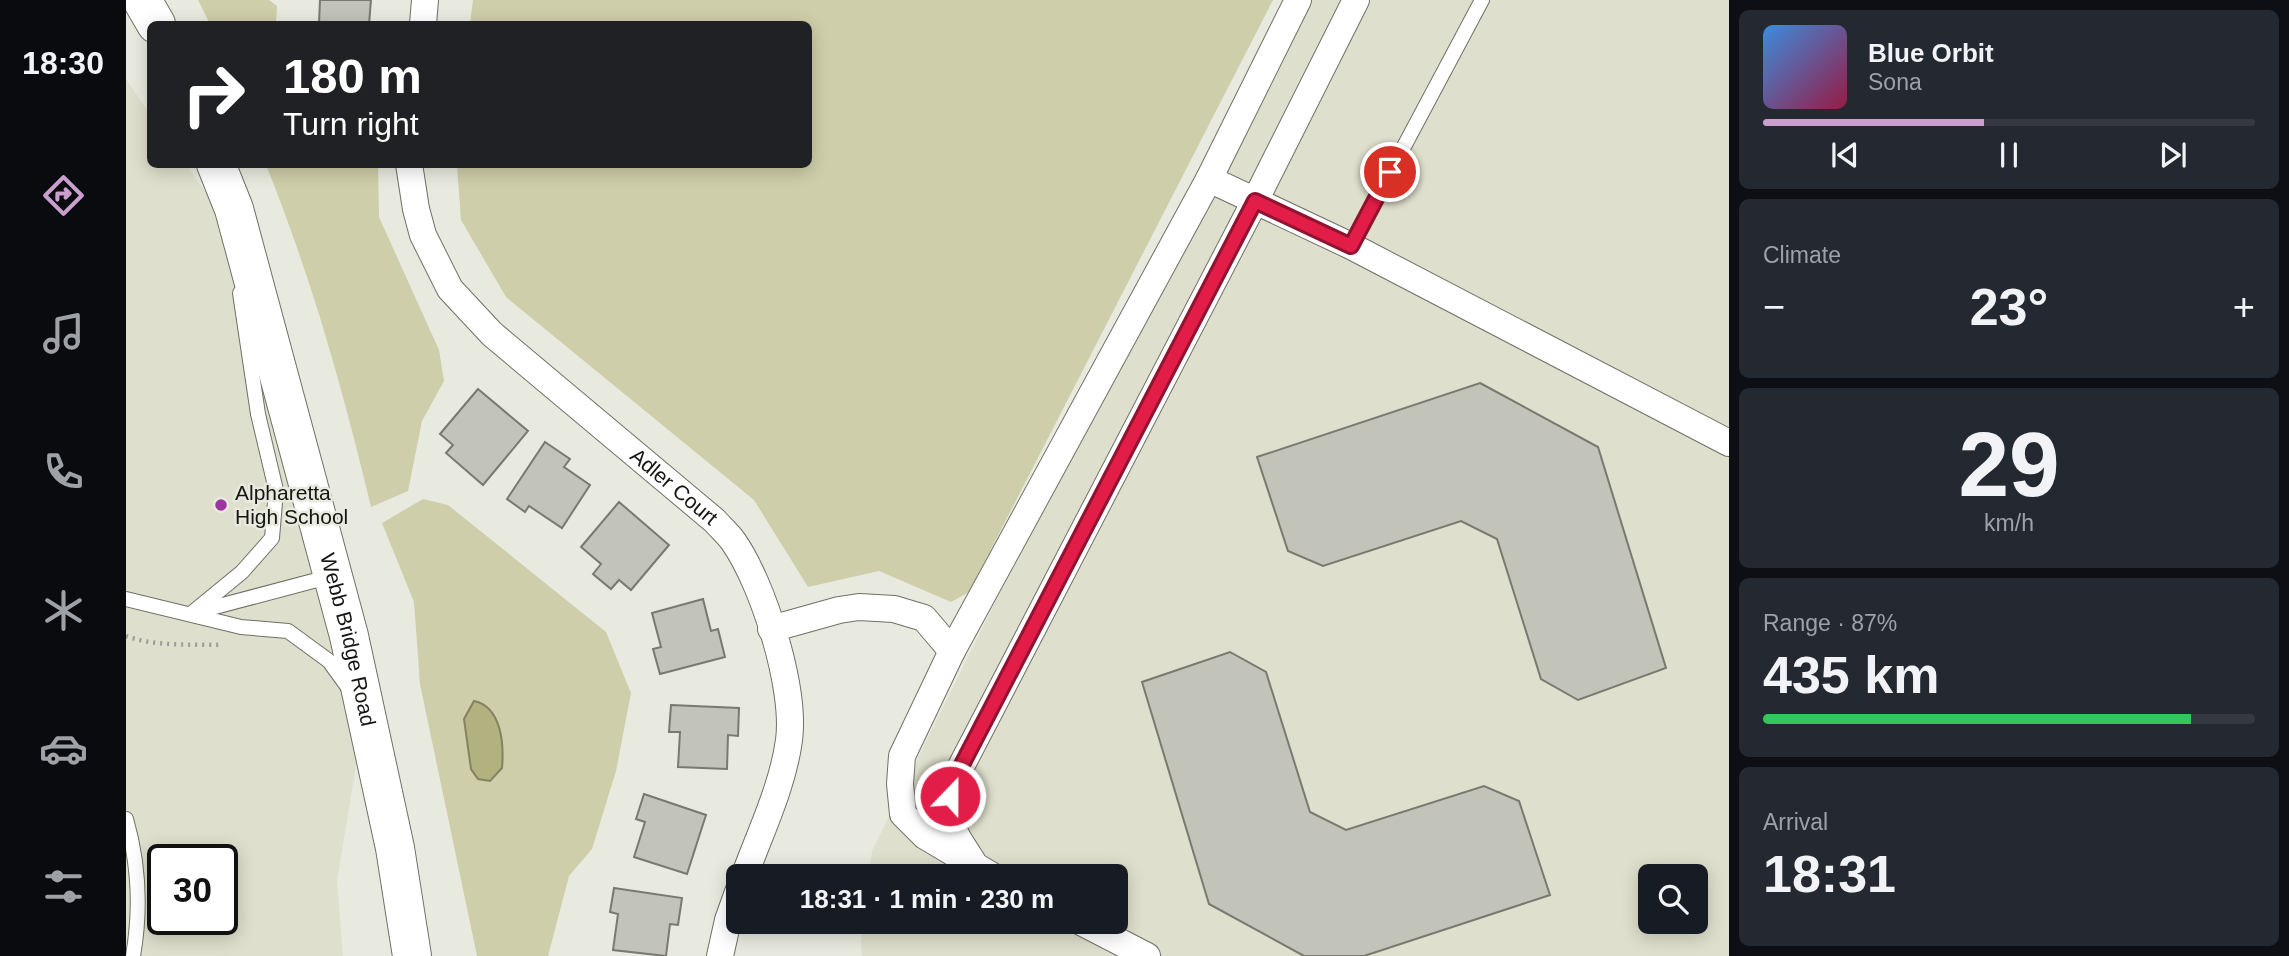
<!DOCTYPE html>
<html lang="en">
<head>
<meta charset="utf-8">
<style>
	body { margin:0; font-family:Helvetica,sans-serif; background:#242831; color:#f1f3f6; height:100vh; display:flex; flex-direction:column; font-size:26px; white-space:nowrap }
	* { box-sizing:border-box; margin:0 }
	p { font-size:23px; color:#9ea1a6 }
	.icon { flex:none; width:38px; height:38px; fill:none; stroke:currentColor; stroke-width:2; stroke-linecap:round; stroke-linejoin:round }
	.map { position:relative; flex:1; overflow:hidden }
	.panel { display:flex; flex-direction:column; gap:10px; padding:10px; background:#0d0f14; width:560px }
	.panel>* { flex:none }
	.top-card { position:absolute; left:21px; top:21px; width:665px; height:147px; border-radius:10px; box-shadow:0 4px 18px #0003; background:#202124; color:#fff; overflow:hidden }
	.controls { position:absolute; left:1512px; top:864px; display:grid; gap:14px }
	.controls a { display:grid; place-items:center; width:70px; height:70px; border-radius:10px; background:#171b24; box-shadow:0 4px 18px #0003; font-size:35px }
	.speed { position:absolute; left:21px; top:844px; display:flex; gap:14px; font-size:35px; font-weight:700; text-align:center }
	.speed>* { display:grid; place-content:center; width:91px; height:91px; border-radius:50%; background:#171b24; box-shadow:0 4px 18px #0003; line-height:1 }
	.speed .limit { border:4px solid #111; border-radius:10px; background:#fff; color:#111 }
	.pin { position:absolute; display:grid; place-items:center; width:60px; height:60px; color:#fff; margin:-30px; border:4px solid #fff; border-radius:50%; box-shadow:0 2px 7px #0007 }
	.me { position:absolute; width:77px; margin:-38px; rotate:22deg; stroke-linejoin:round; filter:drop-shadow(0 0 5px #0008) }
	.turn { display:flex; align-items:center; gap:24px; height:147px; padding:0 21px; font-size:32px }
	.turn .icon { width:91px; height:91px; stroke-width:2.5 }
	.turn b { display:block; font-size:49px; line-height:60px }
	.big { font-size:52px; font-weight:700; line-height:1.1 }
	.panel .card { flex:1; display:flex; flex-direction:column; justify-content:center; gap:10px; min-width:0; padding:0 24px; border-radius:10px; background:#242831 }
	.panel .dial { align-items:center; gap:0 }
	.dial b { font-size:91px; line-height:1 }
	.song { display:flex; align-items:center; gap:21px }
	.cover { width:84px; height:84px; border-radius:10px; background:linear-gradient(135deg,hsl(210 70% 55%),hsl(340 70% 35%)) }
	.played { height:7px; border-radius:4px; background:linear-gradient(90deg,#ca9fce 45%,#363941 45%) }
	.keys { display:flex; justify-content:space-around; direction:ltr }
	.heat { display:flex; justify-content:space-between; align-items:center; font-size:38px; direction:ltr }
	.charge { height:10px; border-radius:5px; background:linear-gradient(90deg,#34c759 87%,#363941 0) }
	.trip { position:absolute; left:600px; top:864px; width:402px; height:70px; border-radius:10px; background:#171b24; box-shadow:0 4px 18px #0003; font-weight:700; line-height:70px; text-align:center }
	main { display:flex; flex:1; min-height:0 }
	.dock { display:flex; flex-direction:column; width:126px; justify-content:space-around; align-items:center; background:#090b0e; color:#9ea1a6 }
	.dock .icon { width:49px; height:49px }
	.dock .current { color:#ca9fce }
	.dock b { font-size:32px; color:#f1f3f6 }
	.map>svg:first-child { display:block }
</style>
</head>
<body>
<main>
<nav class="dock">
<b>18:30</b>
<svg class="icon current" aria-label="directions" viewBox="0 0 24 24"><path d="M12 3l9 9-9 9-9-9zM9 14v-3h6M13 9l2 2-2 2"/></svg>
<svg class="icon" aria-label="music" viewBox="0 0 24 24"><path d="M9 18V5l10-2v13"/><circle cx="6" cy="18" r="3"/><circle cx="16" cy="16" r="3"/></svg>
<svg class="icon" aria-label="phone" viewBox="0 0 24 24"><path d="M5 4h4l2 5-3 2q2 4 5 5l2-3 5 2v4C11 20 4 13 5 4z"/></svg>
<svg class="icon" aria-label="climate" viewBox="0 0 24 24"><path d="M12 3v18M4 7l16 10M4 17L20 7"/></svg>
<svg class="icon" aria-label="car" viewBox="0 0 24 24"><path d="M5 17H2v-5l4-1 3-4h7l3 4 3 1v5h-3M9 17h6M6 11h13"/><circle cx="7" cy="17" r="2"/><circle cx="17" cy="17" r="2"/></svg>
<svg class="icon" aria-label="filters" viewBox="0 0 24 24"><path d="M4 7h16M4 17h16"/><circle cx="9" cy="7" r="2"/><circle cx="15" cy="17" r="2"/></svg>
</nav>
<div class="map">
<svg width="1603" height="956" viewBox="0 0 1603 956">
	<rect width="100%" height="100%" fill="#e9eadf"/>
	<g fill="#dfdfcd" fill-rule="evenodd">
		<path d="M 1167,0 L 1603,0 L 1603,956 L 736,956 L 735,942 L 737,922 L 990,922 L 990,877 L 743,877 L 746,851 ZM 1524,877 L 1570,877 L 1570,922 L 1524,922 Z"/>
		<path d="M 0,79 L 24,114 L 24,164 L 60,165 L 115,242 L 239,711 L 211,881 L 217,956 L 0,956 ZM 37,859 L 96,859 L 96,919 L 37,919 Z"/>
	</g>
	<g fill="#ceceaa">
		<path d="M 72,0 L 143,0 L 151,6 L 150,24 L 84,24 Z"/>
		<path d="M 347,0 L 1147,0 L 843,592 L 825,602 L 753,571 L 682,587 L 628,500 L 380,297 L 335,220 L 331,165 L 682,164 L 682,24 L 344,24 Z"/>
		<path d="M 140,165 L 252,165 L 253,217 L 313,350 L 318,381 L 296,421 L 282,491 L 245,507 C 217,390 185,276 140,165 Z"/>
		<path d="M 297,499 L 322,505 L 480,632 L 505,693 L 490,771 L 466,849 L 443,876 L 422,956 L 351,956 L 294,684 L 288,602 L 256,523 Z"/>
	</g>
	<path fill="#b2b281" stroke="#838360" stroke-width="2" d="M 348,701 C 376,707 378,745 376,768 L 364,781 L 352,779 L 345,769 L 338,719 Z"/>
	<g fill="#c2c3b9" stroke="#797970" stroke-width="2">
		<path d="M 194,0 L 245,0 L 243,24 L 193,24 Z"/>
		<path d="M 1354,383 L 1472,447 L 1540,668 L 1452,700 L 1415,679 L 1371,539 L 1335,521 L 1197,566 L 1162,551 L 1131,457 Z"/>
		<path d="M 352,389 L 402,431 L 357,485 L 320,453 L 327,445 L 314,434 Z"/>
		<path d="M 419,442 L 444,459 L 438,467 L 464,485 L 436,528 L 403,506 L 399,512 L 381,499 Z"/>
		<path d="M 493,502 L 543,545 L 505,590 L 493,580 L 485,589 L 467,574 L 475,564 L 455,547 Z"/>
		<path d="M 577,599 L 585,631 L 592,629 L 599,657 L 534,674 L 527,649 L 535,647 L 526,613 Z"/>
		<path d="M 1104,652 L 1140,672 L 1184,812 L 1220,830 L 1358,786 L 1393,801 L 1424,895 L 1238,956 L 1178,956 L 1083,904 L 1016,682 Z"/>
		<path d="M 545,705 L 613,708 L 612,736 L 602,735 L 601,769 L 552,767 L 554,732 L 543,732 Z"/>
		<path d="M 518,794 L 580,815 L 561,874 L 508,857 L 519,822 L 510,819 Z"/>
		<path d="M 488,888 L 556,898 L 552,925 L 544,924 L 540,956 L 487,950 L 492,914 L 484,912 Z"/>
	</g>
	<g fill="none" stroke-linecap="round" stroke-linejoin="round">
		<g stroke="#6f7066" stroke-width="16">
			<g id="lane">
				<path d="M 1225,246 L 1356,0"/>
				<path d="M 0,599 L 115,627 L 162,631 L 203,661 L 221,686"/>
				<path d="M 70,612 L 206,576"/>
				<path d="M 66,613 L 116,572 L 146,538 L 150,490 L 132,414 L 114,293"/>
				<path d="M 0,819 C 13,864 15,910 7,956"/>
			</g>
		</g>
		<g stroke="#6f7066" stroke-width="28">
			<g id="street">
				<path d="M 297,24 L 299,0"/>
				<path id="s1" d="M 283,164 L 290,209 L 297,235 L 324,289 L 366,334 L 589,521 C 595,528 602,534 607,541 C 637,583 670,688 663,740 C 657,786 634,833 618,877"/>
				<path d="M 1083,179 L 1225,246 L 1603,443"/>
				<path d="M 645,629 L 713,610 L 733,607 L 768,609 L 798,618 L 826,651"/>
				<path d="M 847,862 C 825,828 817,820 829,778 L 1129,201 L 1230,0"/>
				<path d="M 868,877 L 799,836 L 777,814 L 774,784 L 776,756 L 826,651 L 1083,179 L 1172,0"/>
				<path d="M 955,922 L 1021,956"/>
				<path d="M 594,956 L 602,920 L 612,892"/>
			</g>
		</g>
		<g stroke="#6f7066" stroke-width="40">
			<g id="secondary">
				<path d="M 16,0 L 30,24"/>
				<path id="s2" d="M 90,164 L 108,209 L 223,636 L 269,848 L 286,956"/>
			</g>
		</g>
		<path stroke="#9b9c94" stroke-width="4.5" stroke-dasharray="2 5" stroke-linecap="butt" d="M 0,636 C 30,647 65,644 96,645"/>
		<use href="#lane" stroke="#fff" stroke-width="14"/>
		<use href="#street" stroke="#fff" stroke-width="26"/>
		<use href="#secondary" stroke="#fff" stroke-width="38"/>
	</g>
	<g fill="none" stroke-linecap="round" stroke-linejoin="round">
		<g stroke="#92132f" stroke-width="18">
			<path id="route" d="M 824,796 L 829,778 L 1129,201 L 1225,246 L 1264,172"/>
		</g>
		<use href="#route" stroke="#e11d48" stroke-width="12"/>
	</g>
	<circle fill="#9b389e" stroke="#e9eadf" stroke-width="2.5" cx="95" cy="505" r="7"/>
	<g text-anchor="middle" stroke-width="5" stroke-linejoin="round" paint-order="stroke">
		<g font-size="21" fill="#161612" stroke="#e9eadf">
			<text dy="7" stroke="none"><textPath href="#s1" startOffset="432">Adler Court</textPath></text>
			<text dy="7" stroke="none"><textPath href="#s2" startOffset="494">Webb Bridge Road</textPath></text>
		</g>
		<g font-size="21" fill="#161612" stroke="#e9eadf" text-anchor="start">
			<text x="109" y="500">Alpharetta<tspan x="109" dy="24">High School</tspan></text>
		</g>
	</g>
</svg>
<div class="controls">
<a><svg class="icon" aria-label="search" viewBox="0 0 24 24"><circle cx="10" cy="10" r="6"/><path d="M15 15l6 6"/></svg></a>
</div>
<div class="speed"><div class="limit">30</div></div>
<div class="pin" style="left:1264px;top:172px;background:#d93025"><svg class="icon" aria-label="arrive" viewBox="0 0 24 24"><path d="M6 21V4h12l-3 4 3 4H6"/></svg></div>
<svg class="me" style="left:824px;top:796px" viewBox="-20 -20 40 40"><circle r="17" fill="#e11d48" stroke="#fff" stroke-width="3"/><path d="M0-11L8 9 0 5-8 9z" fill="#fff"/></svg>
<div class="trip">18:31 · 1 min · 230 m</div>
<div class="top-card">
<div class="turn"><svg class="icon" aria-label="right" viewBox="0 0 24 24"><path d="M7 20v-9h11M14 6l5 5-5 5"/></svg><div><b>180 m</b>Turn right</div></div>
</div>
</div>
<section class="panel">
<div class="card">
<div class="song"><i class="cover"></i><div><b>Blue Orbit</b><p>Sona</p></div></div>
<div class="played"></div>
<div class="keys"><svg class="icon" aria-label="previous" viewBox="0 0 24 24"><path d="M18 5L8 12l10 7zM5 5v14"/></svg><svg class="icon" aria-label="pause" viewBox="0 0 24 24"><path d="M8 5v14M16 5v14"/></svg><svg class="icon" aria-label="next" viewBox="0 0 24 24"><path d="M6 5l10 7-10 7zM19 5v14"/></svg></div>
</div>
<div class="card"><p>Climate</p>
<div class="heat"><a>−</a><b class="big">23°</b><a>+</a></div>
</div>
<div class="card dial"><b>29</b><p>km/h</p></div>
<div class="card"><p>Range · 87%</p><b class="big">435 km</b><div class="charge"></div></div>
<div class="card"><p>Arrival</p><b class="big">18:31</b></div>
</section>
</main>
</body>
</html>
